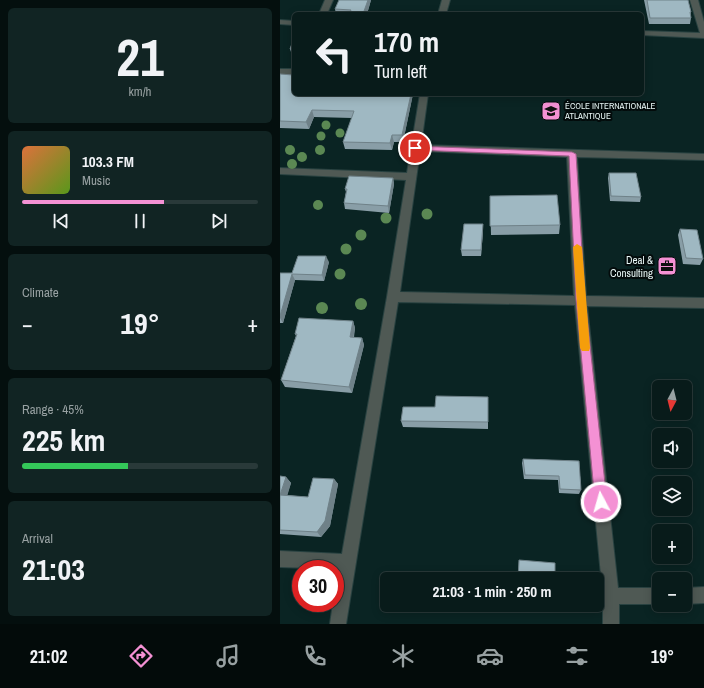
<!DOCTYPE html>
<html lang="en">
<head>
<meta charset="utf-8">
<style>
	body { margin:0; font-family:"Archivo Narrow",sans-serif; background:#112423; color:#f1f3f6; height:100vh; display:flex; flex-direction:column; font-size:15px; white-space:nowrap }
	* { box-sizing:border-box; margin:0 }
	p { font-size:13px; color:#98a1a2 }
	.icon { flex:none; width:22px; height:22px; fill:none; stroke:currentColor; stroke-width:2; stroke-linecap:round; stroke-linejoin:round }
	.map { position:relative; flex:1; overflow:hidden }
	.details { display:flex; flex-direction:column; gap:8px; padding:8px; background:#040f0e; width:280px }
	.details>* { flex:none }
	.hud { position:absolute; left:12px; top:12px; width:352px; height:84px; border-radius:6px; box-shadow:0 2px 10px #0003,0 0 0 1px #293939; background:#081b1a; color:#f1f3f6; overflow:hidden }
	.needle { width:26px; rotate:187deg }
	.tools { position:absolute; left:372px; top:380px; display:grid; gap:8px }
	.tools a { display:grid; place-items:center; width:40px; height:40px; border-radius:6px; background:#081b1a; box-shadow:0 2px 10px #0003,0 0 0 1px #293939; font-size:20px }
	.speed { position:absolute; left:12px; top:560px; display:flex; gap:8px; font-size:20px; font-weight:700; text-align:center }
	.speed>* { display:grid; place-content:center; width:52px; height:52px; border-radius:50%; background:#081b1a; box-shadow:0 2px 10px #0003,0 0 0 1px #293939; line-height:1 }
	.speed .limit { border:6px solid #d22; background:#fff; color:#111 }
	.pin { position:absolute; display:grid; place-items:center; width:34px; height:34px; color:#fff; margin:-17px; border:2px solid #fff; border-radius:50%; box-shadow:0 1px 4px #0007 }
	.me { position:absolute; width:44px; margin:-22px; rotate:354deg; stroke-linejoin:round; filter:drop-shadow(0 0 3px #0008) }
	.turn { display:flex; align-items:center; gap:14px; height:84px; padding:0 16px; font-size:18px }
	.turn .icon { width:52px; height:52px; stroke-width:2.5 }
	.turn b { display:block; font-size:28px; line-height:34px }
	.big { font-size:30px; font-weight:700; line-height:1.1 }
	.details .tile { flex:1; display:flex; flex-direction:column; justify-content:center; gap:6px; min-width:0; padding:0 14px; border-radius:6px; background:#112423 }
	.details .dial { align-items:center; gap:0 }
	.dial b { font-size:52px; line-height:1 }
	.song { display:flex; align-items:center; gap:12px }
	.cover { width:48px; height:48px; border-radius:6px; background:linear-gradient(135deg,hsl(20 70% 55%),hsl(90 70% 35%)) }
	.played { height:4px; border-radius:2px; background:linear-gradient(90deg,#f491d4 60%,#293939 60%) }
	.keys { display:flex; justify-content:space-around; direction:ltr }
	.heat { display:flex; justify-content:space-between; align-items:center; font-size:22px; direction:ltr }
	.charge { height:6px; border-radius:3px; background:linear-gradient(90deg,#34c759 45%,#293939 0) }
	.trip { position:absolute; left:100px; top:572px; width:224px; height:40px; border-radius:6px; background:#081b1a; box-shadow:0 2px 10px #0003,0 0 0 1px #293939; font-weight:700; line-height:40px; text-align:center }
	.tabs { display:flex; height:64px; justify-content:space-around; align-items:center; background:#030b0a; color:#98a1a2 }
	.tabs .icon { width:28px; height:28px }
	.tabs .on { color:#f491d4 }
	.tabs b { font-size:18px; color:#f1f3f6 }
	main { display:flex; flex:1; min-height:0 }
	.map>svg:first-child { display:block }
</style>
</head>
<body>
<main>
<section class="details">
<div class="tile dial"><b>21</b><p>km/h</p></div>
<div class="tile">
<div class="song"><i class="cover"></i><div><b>103.3 FM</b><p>Music</p></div></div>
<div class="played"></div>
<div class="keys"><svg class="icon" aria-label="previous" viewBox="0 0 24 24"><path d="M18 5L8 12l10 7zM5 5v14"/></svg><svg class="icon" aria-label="pause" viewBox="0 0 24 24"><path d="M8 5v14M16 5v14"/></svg><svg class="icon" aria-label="next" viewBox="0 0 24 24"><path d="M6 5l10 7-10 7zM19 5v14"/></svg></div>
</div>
<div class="tile"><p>Climate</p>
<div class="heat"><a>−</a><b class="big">19°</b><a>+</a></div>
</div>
<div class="tile"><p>Range · 45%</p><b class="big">225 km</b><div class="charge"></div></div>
<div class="tile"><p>Arrival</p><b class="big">21:03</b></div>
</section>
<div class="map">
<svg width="424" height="624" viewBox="0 0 424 624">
	<rect width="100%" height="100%" fill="#0a2423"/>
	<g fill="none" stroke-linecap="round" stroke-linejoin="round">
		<g stroke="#294241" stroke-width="2">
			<g id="street">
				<path d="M 45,0 L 53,0 L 47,14 L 39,14 Z"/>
				<path d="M 162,0 L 170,0 L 166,14 L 158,14 Z"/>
				<path d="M 410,0 L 418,0 L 424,22 L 424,38 L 362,35 L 362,31 L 420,33 Z"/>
				<path d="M 0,20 L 14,21 L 14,25 L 0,24 Z"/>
				<rect x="0" y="69" width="14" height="6"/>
				<path d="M 140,94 L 148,94 L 141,145 L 424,154 L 424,160 L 297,157 L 306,296 L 424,298 L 424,308 L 307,306 L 338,588 L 379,588 L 379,604 L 339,604 L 339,624 L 323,624 L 323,596 L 295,305 L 118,302 L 66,624 L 50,624 L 53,603 L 55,603 L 59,569 L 0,567 L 0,551 L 62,554 L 107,297 L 126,180 L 0,174 L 0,168 L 127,173 ZM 140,151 L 287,157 L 294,296 L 120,292 Z"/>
				<path d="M 424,587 L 424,603 L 405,604 L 405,588 Z"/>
			</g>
		</g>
		<use href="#street" fill="#4f5954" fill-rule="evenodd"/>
	</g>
	<g fill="#5b8853">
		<circle cx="46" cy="125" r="4.5"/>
		<circle cx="60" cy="133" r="4.5"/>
		<circle cx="41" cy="136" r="4.5"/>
		<circle cx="131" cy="141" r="4.5"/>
		<circle cx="10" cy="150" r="5"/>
		<circle cx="40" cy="150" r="5"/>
		<circle cx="22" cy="157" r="5"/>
		<circle cx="12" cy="164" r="5"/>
		<circle cx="38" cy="205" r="5"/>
		<circle cx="147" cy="214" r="5.5"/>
		<circle cx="106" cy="218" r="5.5"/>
		<circle cx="81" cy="235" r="5.5"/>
		<circle cx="66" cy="249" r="5.5"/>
		<circle cx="60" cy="274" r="5.5"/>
		<circle cx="81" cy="304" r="6"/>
		<circle cx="42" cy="308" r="6"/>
	</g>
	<g fill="#899ea7">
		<path d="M 91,0 L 87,14 L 56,14 L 55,9 Z"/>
		<path d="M 364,0 L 408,0 L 411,12 L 410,15 L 411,18 L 410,24 L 369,24 Z"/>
		<path d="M 14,38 L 14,55 L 12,55 L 10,49 Z"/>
		<path d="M 0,74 L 14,94 L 133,94 L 123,142 L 114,142 L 112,150 L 65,149 L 63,142 L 72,118 L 34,117 L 29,129 L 0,128 Z"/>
		<path d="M 329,173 L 361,197 L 360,202 L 330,201 L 328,178 Z"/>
		<path d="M 113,178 L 114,184 L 109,213 L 65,209 L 64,203 L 66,192 L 65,189 Z"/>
		<path d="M 210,196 L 280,225 L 279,234 L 211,235 Z"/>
		<path d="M 400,229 L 423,259 L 420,265 L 403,264 L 398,235 Z"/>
		<path d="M 203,231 L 201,256 L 182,256 L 181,250 Z"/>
		<path d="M 49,262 L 44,281 L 15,280 L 3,323 L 0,323 L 0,273 L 12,273 Z"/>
		<path d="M 73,321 L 75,328 L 74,337 L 82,338 L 84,345 L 72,393 L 5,387 L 1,380 L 16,336 L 15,334 Z"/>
		<path d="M 208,397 L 208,429 L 123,427 L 121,421 L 155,407 Z"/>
		<path d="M 243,459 L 299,461 L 301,490 L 299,494 L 279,493 L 278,480 L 244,479 L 242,463 Z"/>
		<path d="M 0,476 L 6,477 L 11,483 L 7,495 L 28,497 L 54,479 L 58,484 L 50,526 L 41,537 L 0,534 Z"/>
	</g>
	<g fill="#6f8188">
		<path d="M 88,0 L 91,0 L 87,14 L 83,14 Z"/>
		<path d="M 131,94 L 133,94 L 123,142 L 122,135 Z"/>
		<path d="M 32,110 L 34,117 L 29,129 L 26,122 Z"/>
		<path d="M 112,135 L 114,142 L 112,150 L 110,143 Z"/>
		<path d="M 113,178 L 114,184 L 109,213 L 108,206 Z"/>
		<path d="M 203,224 L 203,231 L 201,256 L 201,250 Z"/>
		<path d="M 46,256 L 49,262 L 44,281 L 42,275 Z"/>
		<path d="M 12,274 L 15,280 L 3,323 L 0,318 L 0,316 Z"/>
		<path d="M 73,321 L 75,328 L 72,344 L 70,337 Z"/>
		<path d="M 82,338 L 84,345 L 72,393 L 69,387 Z"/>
		<path d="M 6,477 L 11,483 L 6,500 L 0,495 Z"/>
		<path d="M 54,479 L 58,484 L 50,526 L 41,537 L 37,532 Z"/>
	</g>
	<g fill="#9fb8c2" stroke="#6f8188">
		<path d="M 59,0 L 88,0 L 83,14 L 69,14 L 71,10 L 55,9 Z"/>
		<path d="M 367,0 L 408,0 L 411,12 L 410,12 L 411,18 L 370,18 Z"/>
		<path d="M 14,38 L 14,49 L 10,49 Z"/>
		<path d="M 14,72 L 14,94 L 131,94 L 122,135 L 112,135 L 110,143 L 63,142 L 74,111 L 32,110 L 26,122 L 0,121 L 0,74 L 13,75 Z"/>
		<path d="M 329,173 L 356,173 L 361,197 L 331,196 Z"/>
		<path d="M 69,176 L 113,178 L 108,206 L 64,203 L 67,189 L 65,189 Z"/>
		<path d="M 277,195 L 280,225 L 210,226 L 210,196 Z"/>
		<path d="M 184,224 L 203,224 L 201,250 L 181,250 Z"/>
		<path d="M 400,229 L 417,230 L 423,259 L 406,258 Z"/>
		<path d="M 18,256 L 46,256 L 42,275 L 12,274 L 0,316 L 0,273 L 12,273 Z"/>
		<path d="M 19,318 L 73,321 L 70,337 L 82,338 L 69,387 L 1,380 L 17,334 L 15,334 Z"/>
		<path d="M 156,396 L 208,397 L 208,422 L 121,421 L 123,407 L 155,407 Z"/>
		<path d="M 243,459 L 299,461 L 301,490 L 280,489 L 279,476 L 245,475 Z"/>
		<path d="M 0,476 L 6,477 L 0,495 L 28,497 L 33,478 L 54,479 L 45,521 L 37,532 L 0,530 Z"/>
		<path d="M 239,560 L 275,563 L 275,579 L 238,579 Z"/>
	</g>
	<path fill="#f491d4" stroke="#9f5e8a" d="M 133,146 L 292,152 L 296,154 L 305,299 L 327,502 L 325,506 L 321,508 L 317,506 L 315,502 L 296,299 L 289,156 L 135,150 L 132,148 Z"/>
	<path fill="#f59e0b" d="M 297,244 L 302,247 L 310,348 L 309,351 L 302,351 L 300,348 L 293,247 Z"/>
	<defs>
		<g id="school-square" transform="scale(1)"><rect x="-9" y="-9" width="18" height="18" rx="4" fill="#f491d4" stroke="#030b0b"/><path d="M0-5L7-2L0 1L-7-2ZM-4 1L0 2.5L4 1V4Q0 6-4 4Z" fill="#111"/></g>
		<g id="office-square" transform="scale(1)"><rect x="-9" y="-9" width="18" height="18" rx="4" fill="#f491d4" stroke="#030b0b"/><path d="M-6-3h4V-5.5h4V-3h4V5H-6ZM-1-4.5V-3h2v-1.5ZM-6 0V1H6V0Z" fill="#111"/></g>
	</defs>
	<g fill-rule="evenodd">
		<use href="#school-square" x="271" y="111"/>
		<use href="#office-square" x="387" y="266"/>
	</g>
	<g text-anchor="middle" stroke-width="4" stroke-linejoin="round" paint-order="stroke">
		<g font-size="9" fill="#e8f7f6" stroke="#030b0b" text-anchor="start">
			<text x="285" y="109">ÉCOLE INTERNATIONALE<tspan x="285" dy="10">ATLANTIQUE</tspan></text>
		</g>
		<g font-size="11" fill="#e8f7f6" stroke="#030b0b" text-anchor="end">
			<text x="373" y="264">Deal &amp;<tspan x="373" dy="13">Consulting</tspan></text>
		</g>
	</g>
</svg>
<div class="tools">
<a><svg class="needle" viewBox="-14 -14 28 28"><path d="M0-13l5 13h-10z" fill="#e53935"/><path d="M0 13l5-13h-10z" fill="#98a1a2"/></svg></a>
<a><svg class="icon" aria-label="sound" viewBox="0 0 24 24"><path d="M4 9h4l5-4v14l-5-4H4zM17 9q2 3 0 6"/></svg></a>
<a><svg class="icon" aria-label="layers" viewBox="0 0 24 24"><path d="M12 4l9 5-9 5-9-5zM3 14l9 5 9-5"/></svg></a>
<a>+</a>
<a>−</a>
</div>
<div class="speed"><div class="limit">30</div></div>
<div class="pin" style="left:135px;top:148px;background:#d93025"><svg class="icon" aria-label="arrive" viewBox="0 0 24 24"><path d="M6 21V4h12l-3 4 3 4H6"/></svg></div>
<svg class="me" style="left:321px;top:502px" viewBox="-20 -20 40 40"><circle r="17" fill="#f491d4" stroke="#fff" stroke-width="3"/><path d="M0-11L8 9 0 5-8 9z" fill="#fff"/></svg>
<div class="trip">21:03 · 1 min · 250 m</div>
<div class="hud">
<div class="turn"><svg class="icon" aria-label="left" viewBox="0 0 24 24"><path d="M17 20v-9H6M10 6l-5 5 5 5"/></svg><div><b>170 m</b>Turn left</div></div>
</div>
</div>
</main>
<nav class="tabs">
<b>21:02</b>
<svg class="icon on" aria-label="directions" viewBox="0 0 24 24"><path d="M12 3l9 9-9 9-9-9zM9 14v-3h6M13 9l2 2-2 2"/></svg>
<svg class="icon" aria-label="music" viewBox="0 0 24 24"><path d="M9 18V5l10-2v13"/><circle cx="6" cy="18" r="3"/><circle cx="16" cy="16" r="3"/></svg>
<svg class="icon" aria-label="phone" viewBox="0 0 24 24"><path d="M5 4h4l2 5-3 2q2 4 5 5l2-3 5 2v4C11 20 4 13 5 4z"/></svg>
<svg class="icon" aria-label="climate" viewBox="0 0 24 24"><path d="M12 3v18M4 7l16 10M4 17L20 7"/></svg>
<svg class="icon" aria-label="car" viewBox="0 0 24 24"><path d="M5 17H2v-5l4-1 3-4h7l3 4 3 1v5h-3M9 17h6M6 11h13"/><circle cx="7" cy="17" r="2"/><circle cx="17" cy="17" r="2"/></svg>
<svg class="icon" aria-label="filters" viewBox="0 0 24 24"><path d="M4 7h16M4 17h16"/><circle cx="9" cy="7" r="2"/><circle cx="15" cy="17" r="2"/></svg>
<b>19°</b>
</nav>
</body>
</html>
